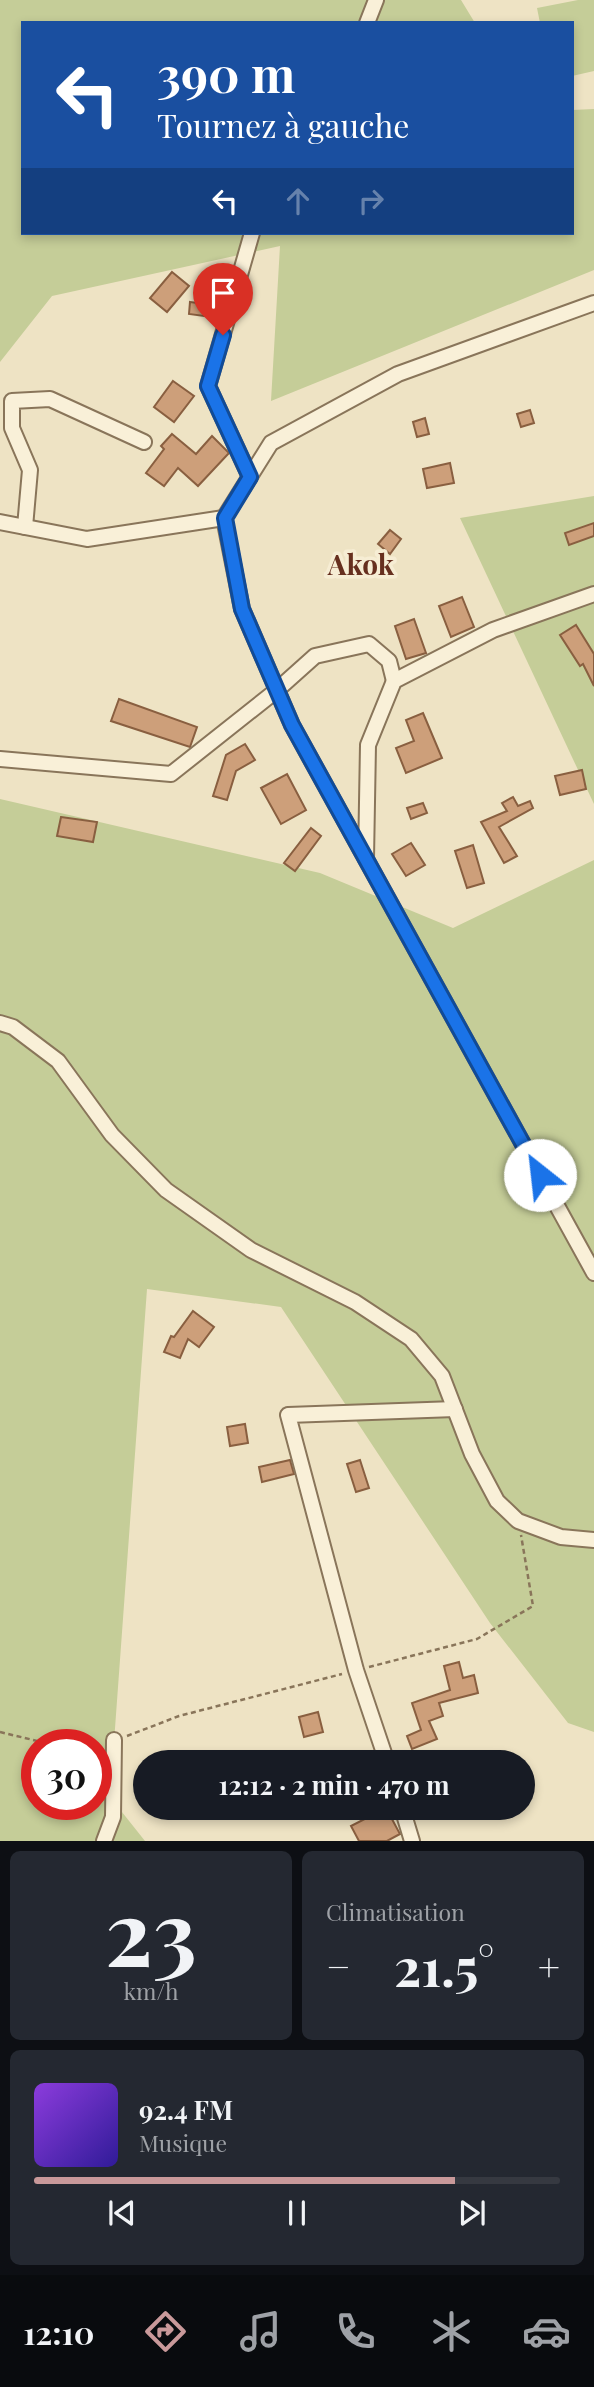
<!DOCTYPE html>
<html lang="fr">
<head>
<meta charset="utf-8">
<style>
	body { margin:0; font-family:"Playfair Display",serif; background:#242831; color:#f1f3f6; height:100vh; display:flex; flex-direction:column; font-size:26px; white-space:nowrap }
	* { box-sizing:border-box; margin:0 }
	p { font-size:23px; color:#9ea1a6 }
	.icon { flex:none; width:38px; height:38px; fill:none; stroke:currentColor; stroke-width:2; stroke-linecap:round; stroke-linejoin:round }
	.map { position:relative; height:1841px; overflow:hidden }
	.drawer { display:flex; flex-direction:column; gap:10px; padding:10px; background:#0d0f14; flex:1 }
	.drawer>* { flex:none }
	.hud { position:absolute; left:21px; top:21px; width:553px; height:214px; border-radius:0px; box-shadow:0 4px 10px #0003; background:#1a4fa0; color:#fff; overflow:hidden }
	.speed { position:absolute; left:21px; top:1729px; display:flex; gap:14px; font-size:35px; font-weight:700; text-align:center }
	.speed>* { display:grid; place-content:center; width:91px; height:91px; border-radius:50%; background:#171b24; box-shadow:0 4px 10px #0003; line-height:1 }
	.speed .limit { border:10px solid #d22; background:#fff; color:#111 }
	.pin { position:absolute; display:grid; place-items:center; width:60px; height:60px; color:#fff; margin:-72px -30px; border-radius:50% 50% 50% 0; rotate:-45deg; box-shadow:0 0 7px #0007 }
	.pin .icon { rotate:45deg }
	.me { position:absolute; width:77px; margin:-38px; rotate:331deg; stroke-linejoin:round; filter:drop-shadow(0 0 5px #0008) }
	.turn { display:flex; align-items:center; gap:24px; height:147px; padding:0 21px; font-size:32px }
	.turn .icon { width:91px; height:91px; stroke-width:2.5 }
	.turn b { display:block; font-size:49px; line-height:60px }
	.lanes { display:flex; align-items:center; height:66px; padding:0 21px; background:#0003; justify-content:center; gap:35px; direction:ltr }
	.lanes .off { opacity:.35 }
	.big { font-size:52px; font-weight:700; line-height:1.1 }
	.drawer .tile { flex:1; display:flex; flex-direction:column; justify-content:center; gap:10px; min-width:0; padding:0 24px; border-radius:10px; background:#242831 }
	.drawer .dial { align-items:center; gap:0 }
	.dial b { font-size:91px; line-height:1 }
	.song { display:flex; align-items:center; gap:21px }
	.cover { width:84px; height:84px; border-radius:10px; background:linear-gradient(135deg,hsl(270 70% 55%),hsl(250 70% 35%)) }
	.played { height:7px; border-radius:4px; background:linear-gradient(90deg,#c9999a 80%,#363941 80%) }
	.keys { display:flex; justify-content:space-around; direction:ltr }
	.heat { display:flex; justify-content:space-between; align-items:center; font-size:38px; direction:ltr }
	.drawer .tiles { flex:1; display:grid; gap:10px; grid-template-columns:1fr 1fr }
	.tile:last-child { grid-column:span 2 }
	.trip { position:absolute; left:133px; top:1750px; width:402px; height:70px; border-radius:35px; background:#171b24; box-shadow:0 4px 10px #0003; font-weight:700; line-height:70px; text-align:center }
	.dock { display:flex; height:112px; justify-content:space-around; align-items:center; background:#090b0e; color:#9ea1a6 }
	.dock .icon { width:49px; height:49px }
	.dock .selected { color:#c9999a }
	.dock b { font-size:32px; color:#f1f3f6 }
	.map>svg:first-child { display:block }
</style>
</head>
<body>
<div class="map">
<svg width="594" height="1841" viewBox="0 0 594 1841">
	<rect width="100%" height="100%" fill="#eee3c4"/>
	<g fill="#c5cd98" fill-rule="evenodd">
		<path d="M 0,0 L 461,0 L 475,23 L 23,23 L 23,233 L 572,233 L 572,110 L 594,109 L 594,270 L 271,401 L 280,246 L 52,296 L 0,362 Z"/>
		<path d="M 578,0 L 594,0 L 594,71 L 572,76 L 572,23 L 540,23 L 537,8 Z"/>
		<path d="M 594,496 L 594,804 L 460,518 Z"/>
		<path d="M 0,799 L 320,873 L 453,928 L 594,860 L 594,1732 L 568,1723 L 490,1623 L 281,1307 L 147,1289 L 110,1797 L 145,1841 L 0,1841 ZM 37,1745 L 96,1745 L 96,1804 L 37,1804 Z"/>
	</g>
	<g fill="#cd9f7a" stroke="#895f40" stroke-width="2">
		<path d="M 172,272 L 189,286 L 167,312 L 150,298 Z"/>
		<path d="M 190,302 L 213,305 L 211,317 L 189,314 Z"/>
		<path d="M 173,381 L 194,396 L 174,422 L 154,407 Z"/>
		<path d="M 530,410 L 534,423 L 521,427 L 517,414 Z"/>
		<path d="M 425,418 L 429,434 L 417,437 L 413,422 Z"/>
		<path d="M 172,434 L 196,454 L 212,436 L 229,453 L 198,486 L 178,468 L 164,486 L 146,473 L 164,449 L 161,446 Z"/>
		<path d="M 450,463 L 454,483 L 427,488 L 423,469 Z"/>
		<path d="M 594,523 L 594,536 L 569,545 L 565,533 Z"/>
		<path d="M 390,530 L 401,539 L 390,554 L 378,544 Z"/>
		<path d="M 462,597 L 474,627 L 451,637 L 439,606 Z"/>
		<path d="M 414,619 L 426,653 L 406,659 L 395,626 Z"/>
		<path d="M 576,625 L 594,654 L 594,686 L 583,664 L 580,666 L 560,635 Z"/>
		<path d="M 119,699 L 197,727 L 190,747 L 111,721 Z"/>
		<path d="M 423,713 L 442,758 L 406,773 L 396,748 L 414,741 L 406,720 Z"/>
		<path d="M 245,744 L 255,760 L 236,771 L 227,800 L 213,796 L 226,755 Z"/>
		<path d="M 582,770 L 586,789 L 560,795 L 555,776 Z"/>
		<path d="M 287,774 L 306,810 L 281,824 L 261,788 Z"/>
		<path d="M 513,797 L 518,806 L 530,801 L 533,808 L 499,827 L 517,856 L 504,863 L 481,822 L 507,811 L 502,803 Z"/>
		<path d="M 423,803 L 427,813 L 411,819 L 407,808 Z"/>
		<path d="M 61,817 L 97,822 L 93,842 L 57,836 Z"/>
		<path d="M 311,828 L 321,836 L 295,871 L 284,863 Z"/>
		<path d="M 411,843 L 425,865 L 406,876 L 392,854 Z"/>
		<path d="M 473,845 L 484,883 L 467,888 L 455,851 Z"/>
		<path d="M 193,1311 L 214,1327 L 199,1347 L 188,1339 L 180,1358 L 164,1352 L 171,1336 L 174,1337 Z"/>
		<path d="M 245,1424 L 248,1443 L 230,1446 L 227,1427 Z"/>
		<path d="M 290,1460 L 294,1474 L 262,1482 L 259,1467 Z"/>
		<path d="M 360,1460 L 369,1488 L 356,1492 L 347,1464 Z"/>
		<path d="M 459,1662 L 463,1678 L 474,1675 L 478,1693 L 439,1703 L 443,1716 L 429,1721 L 437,1739 L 412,1749 L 407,1736 L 421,1730 L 412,1703 L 450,1690 L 444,1666 Z"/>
		<path d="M 318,1712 L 323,1732 L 304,1737 L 299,1717 Z"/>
		<path d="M 386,1808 L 400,1834 L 387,1841 L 359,1841 L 351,1826 Z"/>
	</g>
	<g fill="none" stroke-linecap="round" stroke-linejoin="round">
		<g stroke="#89755a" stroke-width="18">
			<g id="minor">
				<path d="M 367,23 L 376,0"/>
				<path d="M 594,303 L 398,374 L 271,443 L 224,518 L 242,609 L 292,725 L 594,1273"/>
				<path d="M 250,477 L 208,386 L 252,233"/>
				<path d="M 0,522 L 87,539 L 224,518"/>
				<path d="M 25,527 L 30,470 L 12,428 L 12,401 L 50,399 L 144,442"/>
				<path d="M 0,759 L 171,774 L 277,690 L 315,656 L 369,644 L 389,661 L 394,681"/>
				<path d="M 366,859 L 368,745 L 394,681 L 493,630 L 594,594"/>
				<path d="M 0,1023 L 13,1027 L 58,1061 L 112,1135 L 166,1190 L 251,1250 L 355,1302 L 411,1339 L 442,1376 L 472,1454 L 497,1501 L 518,1521 L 561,1537 L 594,1540"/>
				<path d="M 387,1762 L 356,1670 L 288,1415 L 455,1409"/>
				<path d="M 402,1808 L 412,1841"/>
				<path d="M 104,1841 L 113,1817 L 114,1740"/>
			</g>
		</g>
		<g stroke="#89755a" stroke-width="2.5" stroke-dasharray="5 3.5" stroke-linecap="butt">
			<path d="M 369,1667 L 477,1639 L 533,1606 L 521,1535"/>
			<path d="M 0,1732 L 54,1745"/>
			<path d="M 127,1736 L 179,1716 L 342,1674"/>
		</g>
		<use href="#minor" stroke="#f9f0d8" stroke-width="14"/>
	</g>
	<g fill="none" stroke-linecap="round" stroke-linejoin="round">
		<g stroke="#114b97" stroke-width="18">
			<path id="route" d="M 223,335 L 208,386 L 250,477 L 225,518 L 242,609 L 292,725 L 540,1175"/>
		</g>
		<use href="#route" stroke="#1a73e8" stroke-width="12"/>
	</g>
	<g text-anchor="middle" stroke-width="7" stroke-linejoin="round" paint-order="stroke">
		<g font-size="28" font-weight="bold" fill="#662f1e" stroke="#f6edd4">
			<text x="361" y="575">Akok</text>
		</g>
	</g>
</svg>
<div class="speed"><div class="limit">30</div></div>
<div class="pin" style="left:223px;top:335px;background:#d93025"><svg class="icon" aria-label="arrive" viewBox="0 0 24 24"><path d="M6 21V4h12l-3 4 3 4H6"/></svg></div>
<svg class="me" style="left:540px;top:1175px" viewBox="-20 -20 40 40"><circle r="19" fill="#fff"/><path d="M0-13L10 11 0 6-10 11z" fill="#1a73e8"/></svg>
<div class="trip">12:12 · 2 min · 470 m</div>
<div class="hud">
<div class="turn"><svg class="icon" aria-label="left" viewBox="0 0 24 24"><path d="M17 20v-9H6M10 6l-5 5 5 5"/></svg><div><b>390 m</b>Tournez à gauche</div></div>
<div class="lanes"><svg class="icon" aria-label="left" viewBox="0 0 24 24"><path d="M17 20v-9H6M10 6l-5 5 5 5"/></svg><svg class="icon off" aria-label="ahead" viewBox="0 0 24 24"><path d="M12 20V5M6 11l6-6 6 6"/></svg><svg class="icon off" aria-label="right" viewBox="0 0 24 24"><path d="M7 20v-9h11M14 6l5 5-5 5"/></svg></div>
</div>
</div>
<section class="drawer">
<div class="tiles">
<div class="tile dial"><b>23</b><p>km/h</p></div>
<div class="tile"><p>Climatisation</p>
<div class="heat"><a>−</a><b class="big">21.5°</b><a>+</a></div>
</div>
<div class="tile">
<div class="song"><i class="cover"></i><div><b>92.4 FM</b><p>Musique</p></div></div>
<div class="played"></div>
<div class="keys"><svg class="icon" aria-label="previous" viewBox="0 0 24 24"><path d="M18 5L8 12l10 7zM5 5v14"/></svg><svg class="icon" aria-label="pause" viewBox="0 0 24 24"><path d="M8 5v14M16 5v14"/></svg><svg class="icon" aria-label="next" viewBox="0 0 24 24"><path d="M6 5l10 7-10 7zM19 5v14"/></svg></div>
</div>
</div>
</section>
<nav class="dock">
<b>12:10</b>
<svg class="icon selected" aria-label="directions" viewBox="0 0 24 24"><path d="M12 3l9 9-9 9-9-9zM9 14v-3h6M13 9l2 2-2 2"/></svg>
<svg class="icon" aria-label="music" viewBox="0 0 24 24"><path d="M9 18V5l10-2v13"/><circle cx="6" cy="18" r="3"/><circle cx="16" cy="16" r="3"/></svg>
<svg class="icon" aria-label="phone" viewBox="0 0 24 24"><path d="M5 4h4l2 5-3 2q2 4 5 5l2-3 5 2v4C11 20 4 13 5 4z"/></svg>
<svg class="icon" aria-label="climate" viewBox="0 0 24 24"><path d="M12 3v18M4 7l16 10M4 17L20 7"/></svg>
<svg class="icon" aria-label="car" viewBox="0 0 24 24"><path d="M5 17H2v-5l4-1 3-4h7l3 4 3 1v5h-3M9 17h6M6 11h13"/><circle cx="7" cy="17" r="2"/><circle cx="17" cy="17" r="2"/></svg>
</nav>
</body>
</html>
